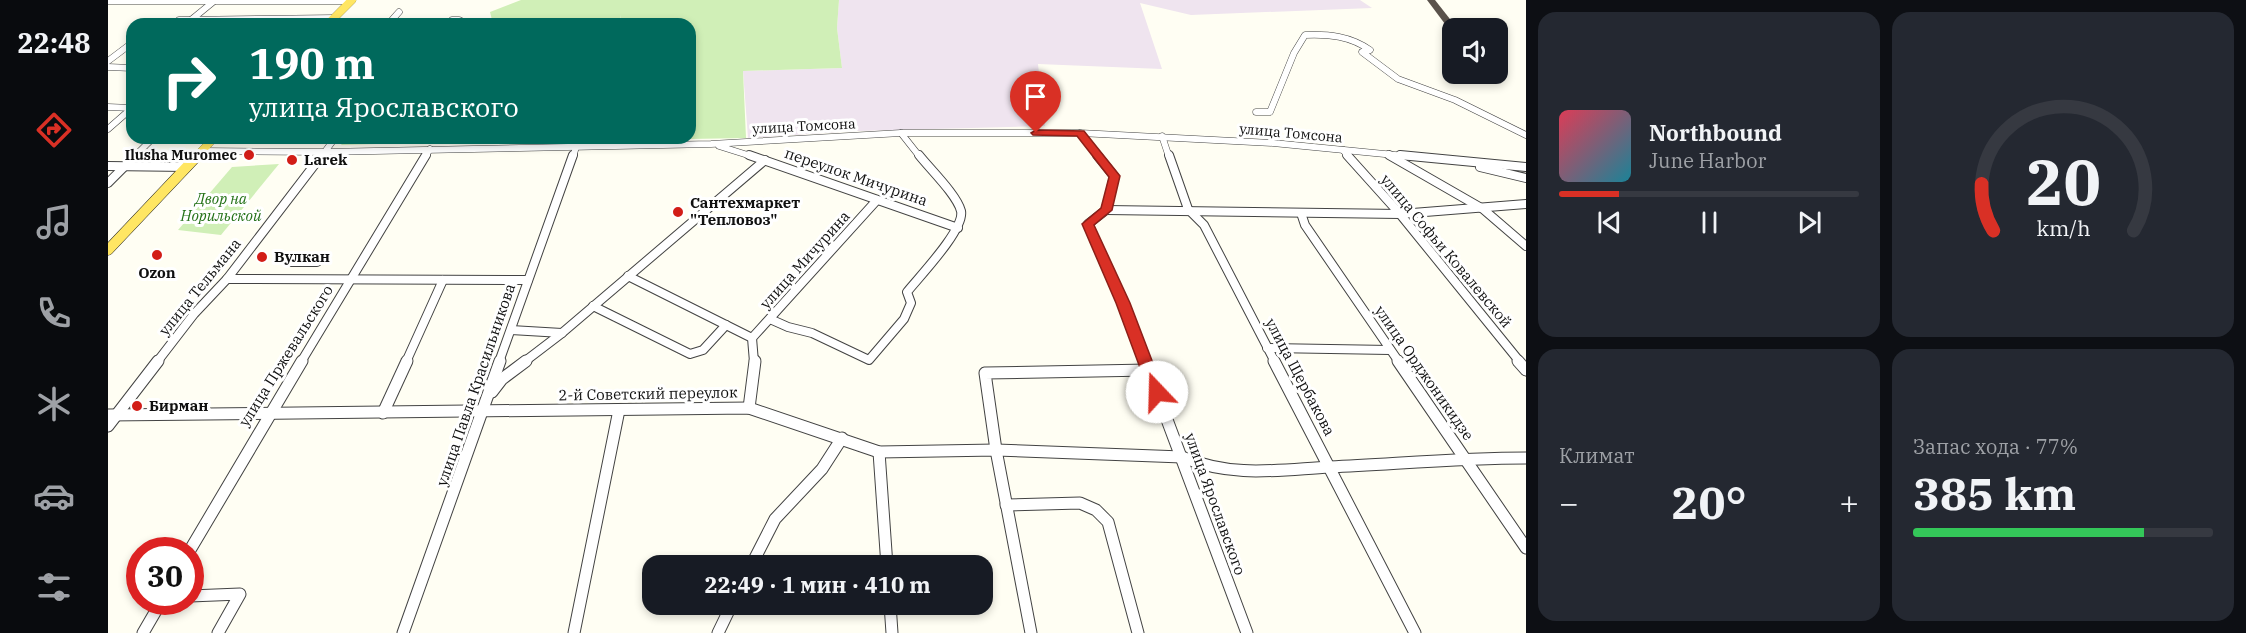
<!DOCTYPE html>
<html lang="ru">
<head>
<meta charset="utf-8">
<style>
	body { margin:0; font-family:"IBM Plex Serif",serif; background:#242831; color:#f1f3f6; height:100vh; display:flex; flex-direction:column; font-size:22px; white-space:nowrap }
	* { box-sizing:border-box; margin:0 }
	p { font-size:20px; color:#9ea1a6 }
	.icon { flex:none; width:33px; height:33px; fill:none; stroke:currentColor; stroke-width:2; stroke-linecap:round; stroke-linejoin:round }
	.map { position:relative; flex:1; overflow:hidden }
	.sheet { display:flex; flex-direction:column; gap:12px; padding:12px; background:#0d0f14; width:720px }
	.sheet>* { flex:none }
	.banner { position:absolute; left:18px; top:18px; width:570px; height:126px; border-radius:18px; box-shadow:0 3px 9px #0003; background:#00695c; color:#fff; overflow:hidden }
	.fabs { position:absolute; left:1334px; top:18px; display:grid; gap:12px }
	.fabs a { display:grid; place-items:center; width:66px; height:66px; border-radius:12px; background:#171b24; box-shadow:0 3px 9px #0003; font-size:30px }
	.speed { position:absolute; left:18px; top:537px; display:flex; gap:12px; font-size:30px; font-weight:700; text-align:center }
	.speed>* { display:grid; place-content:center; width:78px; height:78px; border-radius:50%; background:#171b24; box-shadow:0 3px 9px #0003; line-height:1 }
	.speed .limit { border:9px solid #d22; background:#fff; color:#111 }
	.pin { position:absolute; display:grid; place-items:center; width:51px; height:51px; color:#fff; margin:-62px -26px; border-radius:50% 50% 50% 0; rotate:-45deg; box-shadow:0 0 6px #0007 }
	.pin .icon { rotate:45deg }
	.me { position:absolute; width:66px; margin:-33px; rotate:339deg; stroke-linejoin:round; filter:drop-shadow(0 0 4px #0008) }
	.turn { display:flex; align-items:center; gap:21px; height:126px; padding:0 24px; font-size:27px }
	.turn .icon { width:78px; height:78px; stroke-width:2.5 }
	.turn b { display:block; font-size:42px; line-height:51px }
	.big { font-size:45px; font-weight:700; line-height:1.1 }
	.sheet .tile { flex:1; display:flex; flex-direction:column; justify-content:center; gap:9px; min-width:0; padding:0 21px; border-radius:18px; background:#242831 }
	.sheet .dial { align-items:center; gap:0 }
	.dial svg { height:156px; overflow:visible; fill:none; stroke:#363941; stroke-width:7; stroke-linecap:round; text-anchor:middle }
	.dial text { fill:#f1f3f6; stroke:none }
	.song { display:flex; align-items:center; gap:18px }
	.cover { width:72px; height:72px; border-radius:9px; background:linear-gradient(135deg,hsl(350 70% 55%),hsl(190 70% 35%)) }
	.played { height:6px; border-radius:3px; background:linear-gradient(90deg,#d93025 20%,#363941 20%) }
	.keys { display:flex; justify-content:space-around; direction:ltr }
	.heat { display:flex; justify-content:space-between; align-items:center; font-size:33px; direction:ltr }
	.charge { height:9px; border-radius:4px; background:linear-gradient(90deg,#34c759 77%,#363941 0) }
	.sheet .tiles { flex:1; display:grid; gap:12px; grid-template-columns:repeat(2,1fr) }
	.trip { position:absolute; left:534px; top:555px; width:351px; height:60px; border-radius:18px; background:#171b24; box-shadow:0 3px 9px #0003; font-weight:700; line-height:60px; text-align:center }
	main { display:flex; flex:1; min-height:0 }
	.tabs { display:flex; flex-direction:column; width:108px; justify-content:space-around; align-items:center; background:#090b0e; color:#9ea1a6 }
	.tabs .icon { width:42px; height:42px }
	.tabs .selected { color:#d93025 }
	.tabs b { font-size:27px; color:#f1f3f6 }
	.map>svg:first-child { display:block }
</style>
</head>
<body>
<main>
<nav class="tabs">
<b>22:48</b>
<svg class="icon selected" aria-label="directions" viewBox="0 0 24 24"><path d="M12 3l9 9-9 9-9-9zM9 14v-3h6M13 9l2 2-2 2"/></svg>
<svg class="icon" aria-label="music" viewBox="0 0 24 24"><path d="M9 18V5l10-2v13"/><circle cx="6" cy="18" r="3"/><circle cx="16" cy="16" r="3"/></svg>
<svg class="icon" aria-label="phone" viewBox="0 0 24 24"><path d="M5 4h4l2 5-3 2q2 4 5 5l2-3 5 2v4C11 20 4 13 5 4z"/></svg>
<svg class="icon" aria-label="climate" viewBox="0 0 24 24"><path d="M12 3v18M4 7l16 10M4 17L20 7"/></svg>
<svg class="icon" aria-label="car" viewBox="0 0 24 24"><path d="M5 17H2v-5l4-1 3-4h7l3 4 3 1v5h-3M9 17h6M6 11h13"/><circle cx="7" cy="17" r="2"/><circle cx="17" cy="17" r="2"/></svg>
<svg class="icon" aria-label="filters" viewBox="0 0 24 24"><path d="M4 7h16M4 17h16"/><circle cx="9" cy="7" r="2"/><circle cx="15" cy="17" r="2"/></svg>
</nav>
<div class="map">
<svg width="1418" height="633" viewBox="0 0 1418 633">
	<rect width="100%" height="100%" fill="#fffef3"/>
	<path fill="#efe4ef" d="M 731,0 L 1252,0 L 1264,8 L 1083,15 L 1032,3 L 1054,69 L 930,64 L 937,126 L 750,131 L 640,138 L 635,71 L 734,68 L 729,28 Z"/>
	<g fill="#d0efb7">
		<path d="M 413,0 L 731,0 L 729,28 L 734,68 L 635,71 L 638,138 L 413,142 L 419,138 L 582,138 L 582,24 L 512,24 L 513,15 L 511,24 L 381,24 L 384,20 L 382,12 Z"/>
		<path d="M 238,138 L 377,138 L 375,141 L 233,145 Z"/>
		<path d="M 171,164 L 113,235 L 70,230 L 124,167 Z"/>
	</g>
	<path fill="#5a524b" d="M 1319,0 L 1327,0 L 1349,28 L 1340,28 Z"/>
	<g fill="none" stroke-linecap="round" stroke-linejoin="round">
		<g stroke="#434343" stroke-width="7">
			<g id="minor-far2">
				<path d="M 0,1 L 243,1"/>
				<path d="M 71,20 L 227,18"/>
				<path d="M 83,20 L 105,2"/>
				<path d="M 344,20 L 351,20 L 359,24"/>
				<path d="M 283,21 L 291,12"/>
				<path d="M 0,61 L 24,43"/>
				<path d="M 0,67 L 24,68"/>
				<path d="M 0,107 L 24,108"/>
				<path d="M 1148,112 L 1162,112 L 1186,53 L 1197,35 C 1221,34 1242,36 1262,50 L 1254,52 L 1290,79 L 1347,100 L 1418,135"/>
				<path d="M 0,129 L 24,108"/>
				<path d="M 793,133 L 812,157"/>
				<path d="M 972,133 L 991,157"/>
				<path d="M 1054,136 L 1061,157"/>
				<path d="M 611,146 L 646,157"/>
				<path d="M 1235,150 L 1241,157"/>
				<path d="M 94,151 L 217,152 L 603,144 L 793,133 L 972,133 L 1165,143 L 1307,157"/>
				<path d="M 1281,155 L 1284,157"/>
				<path d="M 26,157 L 45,138"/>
				<path d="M 213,157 L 227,138"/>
				<path d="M 317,157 L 322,149"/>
				<path d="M 465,157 L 468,147"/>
			</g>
		</g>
		<g stroke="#434343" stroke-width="10">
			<g id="minor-far1">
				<path d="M 641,155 L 850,228"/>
				<path d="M 989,155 L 1006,176 L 998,210 L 980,224 L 1015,303 L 1037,362"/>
				<path d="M 1061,155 L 1080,209 L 1096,225 L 1167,362"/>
				<path d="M 1239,155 L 1292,214 L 1412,362"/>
				<path d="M 1281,155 L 1375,209 L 1418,246"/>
				<path d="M 1292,155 L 1418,167"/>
				<path d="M 0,166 L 79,167"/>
				<path d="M 1372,167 L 1418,178"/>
				<path d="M 0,183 L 28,155"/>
				<path d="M 998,210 L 1292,214 L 1418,204"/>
				<path d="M 1193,213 L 1197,225 L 1291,362"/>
				<path d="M 181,262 L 209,262"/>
				<path d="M 520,276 L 644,338 L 646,362"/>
				<path d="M 119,279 L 420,280"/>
				<path d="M 485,306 L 582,354 L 595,350 L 618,325"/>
				<path d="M 662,319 L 680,327 L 704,333 L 761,360 L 796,319 L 803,303 L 799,292 C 811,277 857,229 853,211 C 849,195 822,169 811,155"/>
				<path d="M 403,330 L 454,333"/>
				<path d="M 644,338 L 769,200"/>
				<path d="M 1159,348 L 1282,350"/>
				<path d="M 49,362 L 86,314 L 119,279 L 214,155"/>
				<path d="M 193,362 L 318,155"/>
				<path d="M 298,362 L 335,280"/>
				<path d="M 391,362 L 465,155"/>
				<path d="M 416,362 L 454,333 L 657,160"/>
			</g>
		</g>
		<g stroke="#434343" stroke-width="13">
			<g id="minor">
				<path d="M 1037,361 L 1139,633"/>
				<path d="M 1166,361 L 1307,633"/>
				<path d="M 1290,361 L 1418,548"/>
				<path d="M 1410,361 L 1418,370"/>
				<path d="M 384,392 L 394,379 L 418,361"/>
				<path d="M 641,408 L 647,361"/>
				<path d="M 275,413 L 299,361"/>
				<path d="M 0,415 L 641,408 L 771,452 L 888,450 L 1074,457 C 1126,478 1168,470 1222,467 C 1288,464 1353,458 1418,458"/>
				<path d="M 0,426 L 50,361"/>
				<path d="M 771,452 L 779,566"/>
				<path d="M 898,505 L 972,503 L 988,510 L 1000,522 L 1030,633"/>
				<path d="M 82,550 L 194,361"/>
				<path d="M 643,566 L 667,519 L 714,469 L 734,438"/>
				<path d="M 82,596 L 132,594 L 110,633"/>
				<path d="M 782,604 L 784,633"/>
				<path d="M 35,633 L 53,602"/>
				<path d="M 295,633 L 392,361"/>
				<path d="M 466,633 L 511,410"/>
				<path d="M 610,633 L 624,604"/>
				<path d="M 923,633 L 888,450 L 877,373 L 1040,370"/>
			</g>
		</g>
		<g stroke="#212121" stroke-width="8">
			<g id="major-far1">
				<path d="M 220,24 L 244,0"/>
				<path d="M 88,157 L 106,138"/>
			</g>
		</g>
		<g stroke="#212121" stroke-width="11">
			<path id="major" d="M 0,250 L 90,155"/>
		</g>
		<use href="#minor-far2" stroke="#fff" stroke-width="6"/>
		<use href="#minor-far1" stroke="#fff" stroke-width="8"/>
		<use href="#minor" stroke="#fff" stroke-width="11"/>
		<use href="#major-far1" stroke="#ffe663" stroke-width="8"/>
		<use href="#major" stroke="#ffe663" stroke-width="10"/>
	</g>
	<path fill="#d93025" stroke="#8d1f18" stroke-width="1.5" d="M 928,130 L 976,131 L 1012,176 L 1004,210 L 986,225 L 1022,303 L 1056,392 L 1054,396 L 1043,396 L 1041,392 L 1008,303 L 974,224 L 993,208 L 1001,177 L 969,136 L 925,135 L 923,133 Z"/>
	<g fill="#d21d17" stroke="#fff" stroke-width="2">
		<circle cx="141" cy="155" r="6"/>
		<circle cx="184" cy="160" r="6"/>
		<circle cx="570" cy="212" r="6"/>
		<circle cx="49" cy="255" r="6"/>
		<circle cx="154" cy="257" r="6"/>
		<circle cx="29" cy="406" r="6"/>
	</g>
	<g text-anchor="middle" stroke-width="6" stroke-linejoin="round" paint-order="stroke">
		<g font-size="14" fill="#101010" stroke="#fff">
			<text transform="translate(696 126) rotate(-3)" y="5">улица Томсона</text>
			<text transform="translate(1183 133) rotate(5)" y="5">улица Томсона</text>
		</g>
		<g font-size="14" font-weight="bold" fill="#101010" stroke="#fff" text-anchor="end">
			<text x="129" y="160">Ilusha Muromec</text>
		</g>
		<g font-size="15" font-weight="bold" fill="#101010" stroke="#fff" text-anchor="start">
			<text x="196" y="165">Larek</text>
			<text x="582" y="208">Сантехмаркет<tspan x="582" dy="17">"Тепловоз"</tspan></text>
			<text x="166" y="262">Вулкан</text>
			<text x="49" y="278" text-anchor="middle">Ozon</text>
			<text x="41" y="411">Бирман</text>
		</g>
		<g font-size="15" fill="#101010" stroke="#fff">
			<text transform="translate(748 177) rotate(19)" y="5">переулок Мичурина</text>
			<text transform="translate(1338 251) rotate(50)" y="5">улица Софьи Ковалевской</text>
			<text transform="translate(697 260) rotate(-48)" y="5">улица Мичурина</text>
			<text transform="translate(92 287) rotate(-51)" y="5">улица Тельмана</text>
			<text transform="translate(178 356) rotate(-58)" y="5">улица Пржевальского</text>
			<text transform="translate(1316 373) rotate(55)" y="5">улица Орджоникидзе</text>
			<text transform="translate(1192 377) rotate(62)" y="5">улица Щербакова</text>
			<text transform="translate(368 385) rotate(-71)" y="5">улица Павла Красильникова</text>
			<text transform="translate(540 394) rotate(-1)" y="5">2-й Советский переулок</text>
			<text transform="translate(1107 504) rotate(70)" y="5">улица Ярославского</text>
		</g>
		<g font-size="15" font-style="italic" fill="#237117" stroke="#fff">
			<text x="113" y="204">Двор на<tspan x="113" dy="17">Норильской</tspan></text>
		</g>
	</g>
</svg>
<div class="fabs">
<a><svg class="icon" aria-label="sound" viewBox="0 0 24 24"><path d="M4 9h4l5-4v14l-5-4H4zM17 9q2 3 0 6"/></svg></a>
</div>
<div class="speed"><div class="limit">30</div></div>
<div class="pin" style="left:928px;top:133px;background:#d93025"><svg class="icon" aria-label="arrive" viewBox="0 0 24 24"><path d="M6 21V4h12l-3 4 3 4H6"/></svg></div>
<svg class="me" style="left:1049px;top:392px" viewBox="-20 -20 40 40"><circle r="19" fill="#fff"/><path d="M0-13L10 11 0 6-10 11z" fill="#d93025"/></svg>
<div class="trip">22:49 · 1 мин · 410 m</div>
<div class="banner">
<div class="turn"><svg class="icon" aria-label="right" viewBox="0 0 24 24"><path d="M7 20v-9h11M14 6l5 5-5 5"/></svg><div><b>190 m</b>улица Ярославского</div></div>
</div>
</div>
<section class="sheet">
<div class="tiles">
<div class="tile">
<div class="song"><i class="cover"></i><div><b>Northbound</b><p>June Harbor</p></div></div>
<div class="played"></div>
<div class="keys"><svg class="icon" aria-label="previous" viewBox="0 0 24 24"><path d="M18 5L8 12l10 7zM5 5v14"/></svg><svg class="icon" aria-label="pause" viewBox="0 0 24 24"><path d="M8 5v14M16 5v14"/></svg><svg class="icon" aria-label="next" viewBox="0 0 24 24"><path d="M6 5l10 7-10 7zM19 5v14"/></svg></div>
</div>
<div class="tile dial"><svg viewBox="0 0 100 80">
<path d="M14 69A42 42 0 1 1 86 69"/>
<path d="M14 69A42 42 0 0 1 8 45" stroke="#d93025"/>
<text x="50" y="56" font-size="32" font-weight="700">20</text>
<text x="50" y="72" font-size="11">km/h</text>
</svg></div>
<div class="tile"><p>Климат</p>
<div class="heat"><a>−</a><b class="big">20°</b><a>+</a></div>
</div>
<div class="tile"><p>Запас хода · 77%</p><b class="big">385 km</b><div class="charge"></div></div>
</div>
</section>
</main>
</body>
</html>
